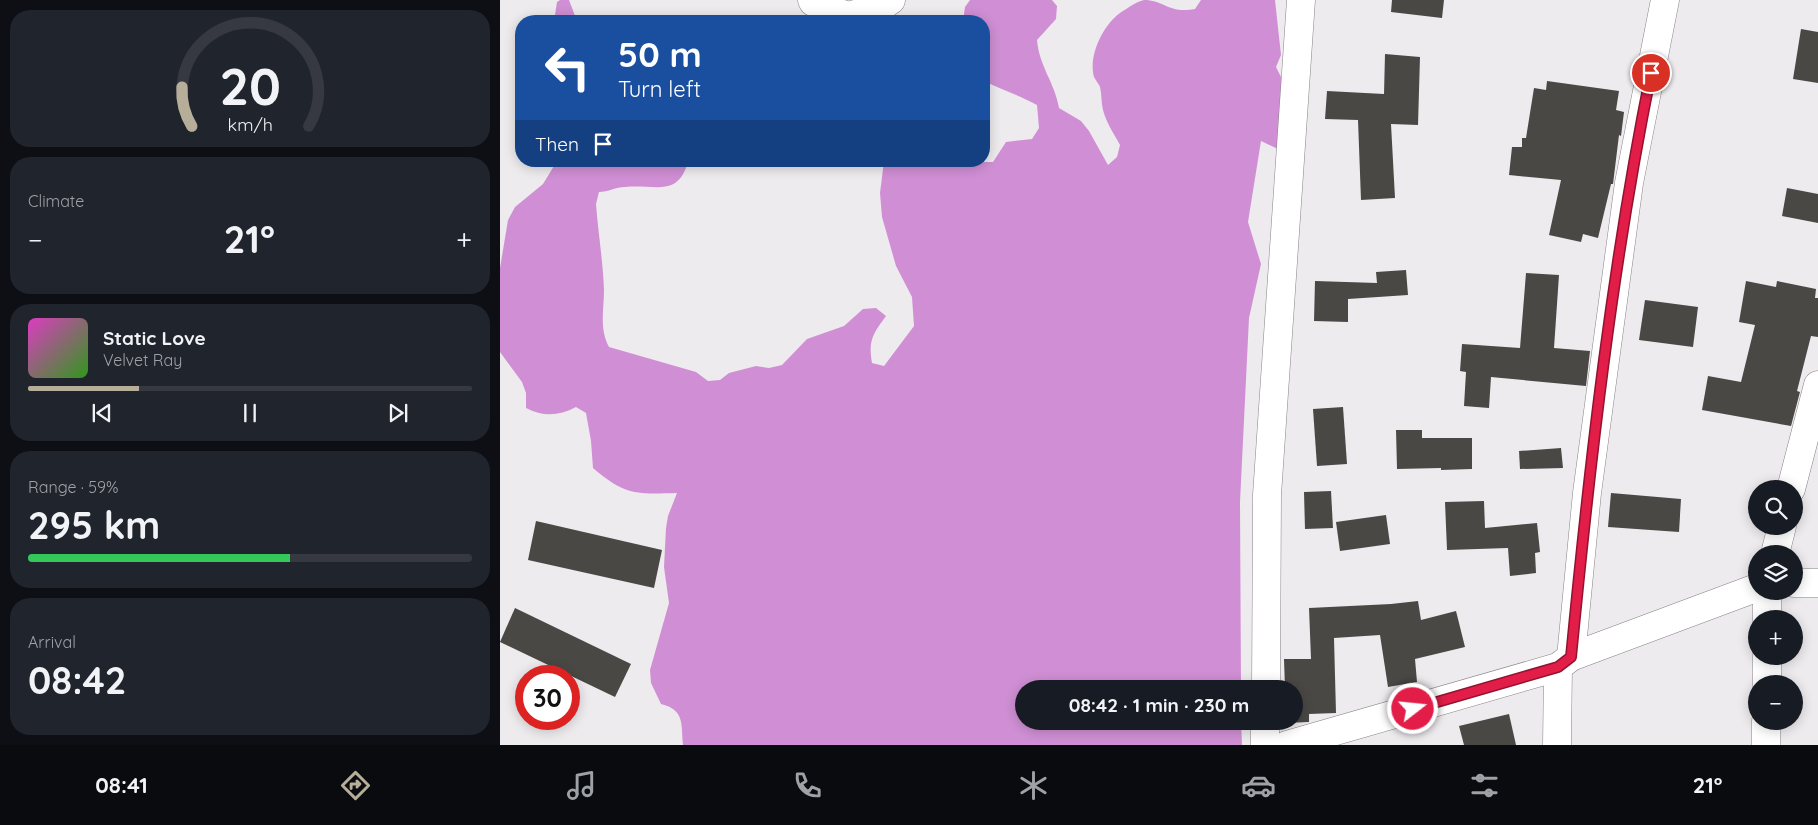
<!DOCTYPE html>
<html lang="en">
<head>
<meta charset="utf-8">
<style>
	body { margin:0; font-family:Quicksand,sans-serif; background:#20242c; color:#f1f3f6; height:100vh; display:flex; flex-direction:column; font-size:19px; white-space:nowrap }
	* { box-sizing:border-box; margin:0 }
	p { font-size:16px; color:#9ea1a6 }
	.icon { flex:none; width:28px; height:28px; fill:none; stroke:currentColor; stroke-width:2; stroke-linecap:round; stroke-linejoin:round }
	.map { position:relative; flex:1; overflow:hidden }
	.side { display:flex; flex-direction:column; gap:10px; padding:10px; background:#0d0f14; width:500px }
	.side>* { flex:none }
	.hud { position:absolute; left:15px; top:15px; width:475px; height:152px; border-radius:20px; box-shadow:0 2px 12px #0003; background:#1a4fa0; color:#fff; overflow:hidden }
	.tools { position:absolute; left:1248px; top:480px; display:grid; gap:10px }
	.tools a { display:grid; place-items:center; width:55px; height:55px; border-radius:50%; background:#171b24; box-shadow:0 2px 12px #0003; font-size:25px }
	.speed { position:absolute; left:15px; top:665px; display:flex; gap:10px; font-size:25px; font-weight:700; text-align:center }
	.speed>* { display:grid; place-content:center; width:65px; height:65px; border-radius:50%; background:#171b24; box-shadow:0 2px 12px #0003; line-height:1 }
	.speed .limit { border:8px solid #d22; background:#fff; color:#111 }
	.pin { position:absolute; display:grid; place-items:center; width:42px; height:42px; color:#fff; margin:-21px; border:2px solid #fff; border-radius:50%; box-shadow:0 1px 5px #0007 }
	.me { position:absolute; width:55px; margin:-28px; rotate:74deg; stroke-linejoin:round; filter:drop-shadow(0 0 4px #0008) }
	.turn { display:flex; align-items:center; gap:18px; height:105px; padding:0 20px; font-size:22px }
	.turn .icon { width:65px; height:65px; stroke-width:2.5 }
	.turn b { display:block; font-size:35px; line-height:42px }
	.then { display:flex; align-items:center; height:48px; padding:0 20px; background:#0003; gap:10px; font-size:19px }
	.big { font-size:38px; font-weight:700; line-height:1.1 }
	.side .widget { flex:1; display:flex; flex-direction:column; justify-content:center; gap:8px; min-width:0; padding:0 18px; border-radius:20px; background:#20242c }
	.side .dial { align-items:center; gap:0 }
	.dial svg { height:130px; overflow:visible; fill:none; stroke:#363941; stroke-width:7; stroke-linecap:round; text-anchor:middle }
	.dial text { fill:#f1f3f6; stroke:none }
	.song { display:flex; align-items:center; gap:15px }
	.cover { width:60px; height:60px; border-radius:8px; background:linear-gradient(135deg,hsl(310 70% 55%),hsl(110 70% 35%)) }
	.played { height:5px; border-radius:2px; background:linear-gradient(90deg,#b6ae99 25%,#363941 25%) }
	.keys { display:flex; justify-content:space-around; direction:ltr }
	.heat { display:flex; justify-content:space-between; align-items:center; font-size:28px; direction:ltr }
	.charge { height:8px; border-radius:4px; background:linear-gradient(90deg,#34c759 59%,#363941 0) }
	.trip { position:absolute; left:515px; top:680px; width:288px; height:50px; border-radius:25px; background:#171b24; box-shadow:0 2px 12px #0003; font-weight:700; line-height:50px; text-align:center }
	.tabs { display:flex; height:80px; justify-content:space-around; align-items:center; background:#090b0e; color:#9ea1a6 }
	.tabs .icon { width:35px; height:35px }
	.tabs .current { color:#b6ae99 }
	.tabs b { font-size:22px; color:#f1f3f6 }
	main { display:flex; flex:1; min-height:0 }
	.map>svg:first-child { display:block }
</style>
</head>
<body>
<main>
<section class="side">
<div class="widget dial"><svg viewBox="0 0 100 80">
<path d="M14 69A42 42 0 1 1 86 69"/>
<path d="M14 69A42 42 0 0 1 8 45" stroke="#b6ae99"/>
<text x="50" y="56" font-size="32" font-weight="700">20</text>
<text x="50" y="72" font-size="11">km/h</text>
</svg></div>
<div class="widget"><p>Climate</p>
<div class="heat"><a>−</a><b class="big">21°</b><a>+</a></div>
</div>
<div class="widget">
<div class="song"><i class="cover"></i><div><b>Static Love</b><p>Velvet Ray</p></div></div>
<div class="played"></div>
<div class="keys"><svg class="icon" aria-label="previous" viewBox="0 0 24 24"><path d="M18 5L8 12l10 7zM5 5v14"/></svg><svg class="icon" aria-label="pause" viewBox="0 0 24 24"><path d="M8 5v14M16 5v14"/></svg><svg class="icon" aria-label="next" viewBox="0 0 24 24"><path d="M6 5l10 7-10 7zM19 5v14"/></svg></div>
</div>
<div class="widget"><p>Range · 59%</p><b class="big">295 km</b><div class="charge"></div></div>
<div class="widget"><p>Arrival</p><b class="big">08:42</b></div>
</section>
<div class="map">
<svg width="1318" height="745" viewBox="0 0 1318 745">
	<rect width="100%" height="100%" fill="#eeebee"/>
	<g fill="#d08fd4">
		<path d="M 60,0 L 69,0 L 77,21 L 54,21 L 57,2 Z"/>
		<path d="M 470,0 L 552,0 L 557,6 L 556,19 L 537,40 C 539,66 555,83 559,108 L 581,121 L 589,131 L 608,165 L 617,157 L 620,145 C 614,134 606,122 603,110 C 601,103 602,95 600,87 C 599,84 596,81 594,77 C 588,56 603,25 620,13 C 628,8 635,2 644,0 C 664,0 669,14 695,9 L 701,0 L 775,0 L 781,55 L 776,67 L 788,91 L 780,150 L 761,141 L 748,222 L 761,264 L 749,318 L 740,502 L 741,689 L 524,689 L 524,721 L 741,721 L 742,745 L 183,745 C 181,724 185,710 161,704 L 151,683 L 150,670 L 169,603 L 164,567 L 166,528 L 168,516 L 177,493 C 136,494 126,496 93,468 L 91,441 L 86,413 L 76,407 C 59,416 43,417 26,408 L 26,393 L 22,382 L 0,352 L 0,268 L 8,220 L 15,207 L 43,184 L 57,161 L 188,161 C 179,198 154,184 125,187 C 116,187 108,192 99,192 L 96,204 C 98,232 103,261 104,290 C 104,311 99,328 109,347 L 196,372 L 208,381 L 220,380 L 229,373 L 256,366 L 269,368 L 282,365 L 307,339 L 344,326 L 363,309 L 376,308 L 386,316 C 373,334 368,340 372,363 L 384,366 L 414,326 L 412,297 L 396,266 L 382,217 L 380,193 L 384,161 L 493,162 L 506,142 L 532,139 L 539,128 L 537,105 C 519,95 502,90 484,81 L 484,21 L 463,21 L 465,7 Z"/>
	</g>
	<g fill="#4a4845">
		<path d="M 892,0 L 944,0 L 942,18 L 891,12 Z"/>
		<path d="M 1301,29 L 1318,32 L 1318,83 L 1293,79 Z"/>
		<path d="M 885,54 L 920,57 L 918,125 L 891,124 L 895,198 L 861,200 L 858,120 L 825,119 L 827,91 L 884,94 Z"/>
		<path d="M 1047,81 L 1119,91 L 1116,110 L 1124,112 L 1121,136 L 1119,135 L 1113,184 L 1111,184 L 1098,238 L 1083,234 L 1081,242 L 1049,235 L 1061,180 L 1009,175 L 1012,147 L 1022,147 L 1022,138 L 1026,138 L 1034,88 L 1046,90 Z"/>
		<path d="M 1287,188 L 1318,194 L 1318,223 L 1282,216 Z"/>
		<path d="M 906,270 L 908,295 L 848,299 L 848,322 L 814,321 L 815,281 L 877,283 L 876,272 Z"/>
		<path d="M 1026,273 L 1059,275 L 1054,348 L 1090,351 L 1086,386 L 991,377 L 989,408 L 964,406 L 966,372 L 960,371 L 962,344 L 1020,348 Z"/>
		<path d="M 1246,281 L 1276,287 L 1277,281 L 1316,289 L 1315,298 L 1318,298 L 1318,337 L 1311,336 L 1297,391 L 1300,392 L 1291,426 L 1202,410 L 1208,376 L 1241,382 L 1255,325 L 1239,322 Z"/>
		<path d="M 1145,300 L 1198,307 L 1193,347 L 1139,340 Z"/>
		<path d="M 843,407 L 847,464 L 817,466 L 813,409 Z"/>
		<path d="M 896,430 L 922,430 L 922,438 L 972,438 L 972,469 L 941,470 L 941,468 L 897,469 Z"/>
		<path d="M 1061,448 L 1063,468 L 1020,469 L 1019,451 Z"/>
		<path d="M 831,491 L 833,528 L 805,529 L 804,492 Z"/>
		<path d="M 1111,493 L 1181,499 L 1179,532 L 1108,527 Z"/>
		<path d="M 984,501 L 985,528 L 1037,523 L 1040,552 L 1035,553 L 1036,573 L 1010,576 L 1008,548 L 947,550 L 945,502 Z"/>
		<path d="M 886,515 L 890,544 L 840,551 L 836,522 Z"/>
		<path d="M 36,521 L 162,550 L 154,588 L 28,560 Z"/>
		<path d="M 918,601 L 921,620 L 956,611 L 965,647 L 915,659 L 917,682 L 888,687 L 880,635 L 834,638 L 836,713 L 809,714 L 809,722 L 786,723 L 786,721 L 794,721 L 794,689 L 785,689 L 784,659 L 811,659 L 809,608 L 891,604 Z"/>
		<path d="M 15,608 L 131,664 L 115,697 L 0,642 Z"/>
		<path d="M 1009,714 L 1016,745 L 964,745 L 959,726 Z"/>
	</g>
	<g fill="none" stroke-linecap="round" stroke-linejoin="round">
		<g stroke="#878387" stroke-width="29">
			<g id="minor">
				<path d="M 312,0 L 313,2 L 347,16 L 380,8 L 391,0"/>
				<path d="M 1291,489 L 1318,385"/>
				<path d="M 1275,554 L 1282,526"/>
				<path d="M 1294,583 L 1318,583"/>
				<path d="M 1267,619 L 1267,591"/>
				<path d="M 1071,657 L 1087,493 L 1129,183 L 1165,0"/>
				<path d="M 1267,684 L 1267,656"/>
				<path d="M 766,689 L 767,495 L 801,0"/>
				<path d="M 765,745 L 765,721"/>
				<path d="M 787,745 L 1058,667 L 1071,657 L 1256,588"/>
				<path d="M 1057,745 L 1058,667"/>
				<path d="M 1266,745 L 1266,721"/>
			</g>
		</g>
		<use href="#minor" stroke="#fff" stroke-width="28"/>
	</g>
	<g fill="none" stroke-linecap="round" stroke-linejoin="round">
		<g stroke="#92132f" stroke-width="12">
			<path id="route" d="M 913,709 L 1058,667 L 1071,657 C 1090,461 1112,266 1151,73"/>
		</g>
		<use href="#route" stroke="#e11d48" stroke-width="9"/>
	</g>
</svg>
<div class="tools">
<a><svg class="icon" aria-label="search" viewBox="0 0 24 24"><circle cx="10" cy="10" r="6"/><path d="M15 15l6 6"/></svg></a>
<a><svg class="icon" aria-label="layers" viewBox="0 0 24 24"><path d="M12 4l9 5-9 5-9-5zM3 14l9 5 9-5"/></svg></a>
<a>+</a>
<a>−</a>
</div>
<div class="speed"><div class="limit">30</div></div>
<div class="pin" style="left:1151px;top:73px;background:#d93025"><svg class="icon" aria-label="arrive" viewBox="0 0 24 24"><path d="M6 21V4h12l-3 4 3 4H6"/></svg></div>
<svg class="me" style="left:913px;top:709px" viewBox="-20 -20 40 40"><circle r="17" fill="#e11d48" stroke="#fff" stroke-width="3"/><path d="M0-11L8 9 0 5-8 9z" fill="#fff"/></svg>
<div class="trip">08:42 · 1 min · 230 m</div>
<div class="hud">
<div class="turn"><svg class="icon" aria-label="left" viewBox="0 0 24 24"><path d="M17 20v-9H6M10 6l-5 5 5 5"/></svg><div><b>50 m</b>Turn left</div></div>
<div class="then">Then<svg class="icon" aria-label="arrive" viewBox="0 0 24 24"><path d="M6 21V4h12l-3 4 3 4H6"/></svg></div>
</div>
</div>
</main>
<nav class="tabs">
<b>08:41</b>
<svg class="icon current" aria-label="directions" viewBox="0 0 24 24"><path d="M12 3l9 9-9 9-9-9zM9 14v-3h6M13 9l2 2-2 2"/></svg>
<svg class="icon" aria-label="music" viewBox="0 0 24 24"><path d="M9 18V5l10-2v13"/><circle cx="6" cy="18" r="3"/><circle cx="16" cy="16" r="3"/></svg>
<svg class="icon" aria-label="phone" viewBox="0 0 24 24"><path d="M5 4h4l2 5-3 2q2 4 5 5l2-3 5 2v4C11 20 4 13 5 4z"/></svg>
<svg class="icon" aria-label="climate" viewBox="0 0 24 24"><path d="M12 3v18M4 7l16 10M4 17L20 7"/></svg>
<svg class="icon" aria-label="car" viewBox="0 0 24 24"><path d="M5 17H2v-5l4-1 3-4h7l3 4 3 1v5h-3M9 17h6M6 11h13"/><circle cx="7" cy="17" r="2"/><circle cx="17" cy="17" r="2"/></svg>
<svg class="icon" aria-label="filters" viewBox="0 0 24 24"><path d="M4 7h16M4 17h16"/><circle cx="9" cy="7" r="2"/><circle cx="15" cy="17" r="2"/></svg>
<b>21°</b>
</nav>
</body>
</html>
